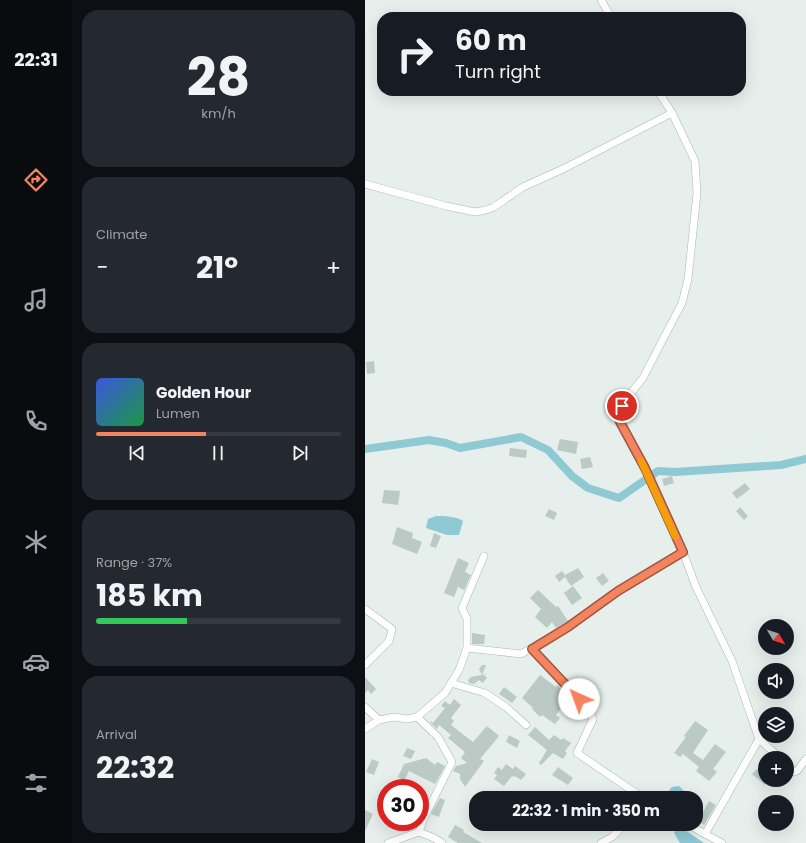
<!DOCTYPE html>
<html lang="en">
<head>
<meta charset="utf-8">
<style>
	body { margin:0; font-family:Poppins,sans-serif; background:#242831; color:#f1f3f6; height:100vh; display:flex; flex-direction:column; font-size:15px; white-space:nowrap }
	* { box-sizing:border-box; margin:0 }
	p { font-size:13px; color:#9ea1a6 }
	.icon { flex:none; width:22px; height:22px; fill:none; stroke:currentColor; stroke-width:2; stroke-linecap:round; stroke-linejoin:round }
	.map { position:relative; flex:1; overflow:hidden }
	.side { display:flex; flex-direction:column; gap:10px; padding:10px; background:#0d0f14; width:293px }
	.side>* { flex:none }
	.hud { position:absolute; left:12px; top:12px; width:369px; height:84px; border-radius:16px; box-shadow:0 4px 16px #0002; background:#171b24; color:#f1f3f6; overflow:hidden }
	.needle { width:26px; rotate:129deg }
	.controls { position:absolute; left:393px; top:619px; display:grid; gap:8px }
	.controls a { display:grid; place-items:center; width:36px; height:36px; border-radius:50%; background:#171b24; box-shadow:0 4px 16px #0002; font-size:20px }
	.speed { position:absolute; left:12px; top:779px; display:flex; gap:8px; font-size:20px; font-weight:700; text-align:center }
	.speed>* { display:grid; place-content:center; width:52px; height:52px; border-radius:50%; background:#171b24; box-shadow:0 4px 16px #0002; line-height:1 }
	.speed .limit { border:6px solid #d22; background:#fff; color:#111 }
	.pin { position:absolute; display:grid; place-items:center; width:34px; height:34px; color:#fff; margin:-17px; border:2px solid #fff; border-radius:50%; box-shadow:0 1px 4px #0007 }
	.me { position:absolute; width:44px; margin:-22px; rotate:317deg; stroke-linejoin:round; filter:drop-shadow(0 0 3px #0008) }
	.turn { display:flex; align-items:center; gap:14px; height:84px; padding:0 12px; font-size:18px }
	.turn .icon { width:52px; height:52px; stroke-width:2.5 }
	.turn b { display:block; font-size:28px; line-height:34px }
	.big { font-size:30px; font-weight:700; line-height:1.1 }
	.side .tile { flex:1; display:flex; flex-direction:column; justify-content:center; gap:6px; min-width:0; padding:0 14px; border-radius:16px; background:#242831 }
	.side .dial { align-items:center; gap:0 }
	.dial b { font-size:52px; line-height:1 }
	.song { display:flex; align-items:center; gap:12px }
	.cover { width:48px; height:48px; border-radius:6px; background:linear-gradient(135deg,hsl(230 70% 55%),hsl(140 70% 35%)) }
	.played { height:4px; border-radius:2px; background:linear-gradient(90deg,#f4845f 45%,#363941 45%) }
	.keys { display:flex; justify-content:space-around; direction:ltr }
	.heat { display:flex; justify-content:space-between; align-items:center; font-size:22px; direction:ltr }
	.charge { height:6px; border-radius:3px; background:linear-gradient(90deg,#34c759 37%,#363941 0) }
	.trip { position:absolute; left:104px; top:791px; width:234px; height:40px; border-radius:16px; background:#171b24; box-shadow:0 4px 16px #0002; font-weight:700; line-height:40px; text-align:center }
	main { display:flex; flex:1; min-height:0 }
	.tabs { display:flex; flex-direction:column; width:72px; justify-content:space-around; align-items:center; background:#090b0e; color:#9ea1a6 }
	.tabs .icon { width:28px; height:28px }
	.tabs .current { color:#f4845f }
	.tabs b { font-size:18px; color:#f1f3f6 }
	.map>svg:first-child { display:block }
</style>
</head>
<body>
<main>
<nav class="tabs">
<b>22:31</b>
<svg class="icon current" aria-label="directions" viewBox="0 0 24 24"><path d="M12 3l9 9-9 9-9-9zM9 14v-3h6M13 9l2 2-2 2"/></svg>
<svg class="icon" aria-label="music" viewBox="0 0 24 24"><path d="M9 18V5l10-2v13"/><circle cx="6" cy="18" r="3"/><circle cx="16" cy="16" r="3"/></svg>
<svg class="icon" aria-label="phone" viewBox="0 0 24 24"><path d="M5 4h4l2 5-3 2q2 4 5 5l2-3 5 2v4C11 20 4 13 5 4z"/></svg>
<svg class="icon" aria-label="climate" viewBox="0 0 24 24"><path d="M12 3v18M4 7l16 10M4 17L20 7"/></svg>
<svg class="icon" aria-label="car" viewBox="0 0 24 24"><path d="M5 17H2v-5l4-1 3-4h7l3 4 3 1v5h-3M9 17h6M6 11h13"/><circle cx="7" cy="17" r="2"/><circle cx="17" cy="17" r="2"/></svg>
<svg class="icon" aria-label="filters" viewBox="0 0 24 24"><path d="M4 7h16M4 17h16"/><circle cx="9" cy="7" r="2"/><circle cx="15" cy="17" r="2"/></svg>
</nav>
<section class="side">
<div class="tile dial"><b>28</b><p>km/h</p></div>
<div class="tile"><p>Climate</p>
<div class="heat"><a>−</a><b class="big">21°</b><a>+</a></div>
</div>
<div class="tile">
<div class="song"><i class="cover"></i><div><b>Golden Hour</b><p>Lumen</p></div></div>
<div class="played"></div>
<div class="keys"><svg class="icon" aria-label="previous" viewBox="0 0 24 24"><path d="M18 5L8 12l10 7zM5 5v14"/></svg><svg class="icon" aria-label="pause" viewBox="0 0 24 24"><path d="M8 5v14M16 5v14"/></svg><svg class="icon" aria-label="next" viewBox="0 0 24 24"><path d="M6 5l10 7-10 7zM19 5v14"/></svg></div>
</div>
<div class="tile"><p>Range · 37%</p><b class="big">185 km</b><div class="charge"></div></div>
<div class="tile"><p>Arrival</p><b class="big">22:32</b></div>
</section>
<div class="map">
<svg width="441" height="843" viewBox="0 0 441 843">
	<rect width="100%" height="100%" fill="#e6efeb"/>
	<g fill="#8ec9d4">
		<path d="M 71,516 C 80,516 90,516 98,521 L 94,535 L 82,535 L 61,528 L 63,519 Z"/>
		<path d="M 314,786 L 321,793 L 320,798 L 300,798 L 301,794 L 307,787 Z"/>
		<path d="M 312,827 L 323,832 L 339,843 L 315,843 L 309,833 Z"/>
	</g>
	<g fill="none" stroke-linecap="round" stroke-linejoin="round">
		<path stroke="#8ec9d4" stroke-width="8" d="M 0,449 L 64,440 L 81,443 L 95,448 L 156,437 L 183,450 L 207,476 L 223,488 L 254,498 L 293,471 L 310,472 L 416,465 L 441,459"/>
	</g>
	<g fill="#bbcac4">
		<path d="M 9,361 L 10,373 L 2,374 L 1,362 Z"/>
		<path d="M 195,439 L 213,442 L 211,454 L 192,450 Z"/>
		<path d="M 145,448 L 162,450 L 161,458 L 144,456 Z"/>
		<path d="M 225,457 L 228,467 L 217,469 L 215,459 Z"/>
		<path d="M 307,476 L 309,483 L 299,486 L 297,479 Z"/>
		<path d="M 380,483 L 385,489 L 372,499 L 367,493 Z"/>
		<path d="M 19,490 L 35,491 L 33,505 L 17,503 Z"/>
		<path d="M 375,507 L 383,516 L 379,520 L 371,511 Z"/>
		<path d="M 184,509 L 192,513 L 189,520 L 180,516 Z"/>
		<path d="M 32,527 L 48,533 L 47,538 L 57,542 L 52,554 L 27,544 Z"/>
		<path d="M 69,533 L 76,536 L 71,548 L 65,546 Z"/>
		<path d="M 93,558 L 104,563 L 100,572 L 106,575 L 99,590 L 93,587 L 89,597 L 79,593 Z"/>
		<path d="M 213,568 L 219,577 L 206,586 L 200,577 L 194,582 L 190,576 L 197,571 L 200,575 Z"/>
		<path d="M 238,573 L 244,581 L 237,586 L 231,578 Z"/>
		<path d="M 208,586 L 217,598 L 207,605 L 199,593 Z"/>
		<path d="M 173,590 L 191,607 L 193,606 L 203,621 L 191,628 L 187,622 L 182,628 L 170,617 L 176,609 L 165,598 Z"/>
		<path d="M 107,633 L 120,635 L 119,644 L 107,644 Z"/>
		<path d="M 117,665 L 121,665 L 117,675 L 121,674 L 119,676 L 122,677 L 118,683 L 114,680 L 109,684 L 104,683 L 103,680 L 106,677 L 117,675 L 114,669 Z"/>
		<path d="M 175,675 L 191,687 L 192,685 L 205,697 L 191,715 L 195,718 L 190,724 L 177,715 L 175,717 L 167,709 L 168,708 L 157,698 Z"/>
		<path d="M 0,677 L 11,689 L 6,694 L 3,690 L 0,693 Z"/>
		<path d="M 139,687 L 152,697 L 147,703 L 134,694 Z"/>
		<path d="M 89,699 L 96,705 L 86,718 L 89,721 L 86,725 L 108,742 L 122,726 L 134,736 L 115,759 L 119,761 L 100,787 L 95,779 L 95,774 L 88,771 L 91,766 L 102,763 L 96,758 L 100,752 L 83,738 L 86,735 L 74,725 L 72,729 L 65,722 L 66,721 L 68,723 L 80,708 L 76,706 L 80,701 L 85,705 Z"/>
		<path d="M 330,721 L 343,730 L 328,753 L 338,760 L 350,744 L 361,752 L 348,769 L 352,772 L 344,781 L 331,771 L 334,767 L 318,754 L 315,757 L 309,753 L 321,737 L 319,736 Z"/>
		<path d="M 170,727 L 184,740 L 189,735 L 196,740 L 198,738 L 206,743 L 200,751 L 202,753 L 198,759 L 188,753 L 176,765 L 174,763 L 182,750 L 163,735 Z"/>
		<path d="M 144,735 L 155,741 L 152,748 L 141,742 Z"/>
		<path d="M 42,748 L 50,751 L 46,759 L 38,756 Z"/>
		<path d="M 61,758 L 70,765 L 72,762 L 80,766 L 70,784 L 44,771 L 39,781 L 33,777 L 39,764 Z"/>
		<path d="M 7,759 L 14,762 L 9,775 L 1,772 Z"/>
		<path d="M 141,764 L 148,769 L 150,766 L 161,774 L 156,780 L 150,776 L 149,777 L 147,776 L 139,786 L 129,779 L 132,775 L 129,773 L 133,767 L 137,770 Z"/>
		<path d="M 193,767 L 208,778 L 203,785 L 187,775 Z"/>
		<path d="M 392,769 L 400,776 L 400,785 L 387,774 Z"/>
		<path d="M 75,798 L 80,800 L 74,817 L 66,814 Z"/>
		<path d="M 344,801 L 351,805 L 339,825 L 333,821 Z"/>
		<path d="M 0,810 L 8,814 L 0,831 Z"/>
		<path d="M 90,825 L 99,830 L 98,832 L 117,843 L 93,843 L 83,837 Z"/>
	</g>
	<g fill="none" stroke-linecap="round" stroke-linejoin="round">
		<g stroke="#a8b8b2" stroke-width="8">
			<g id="minor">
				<path d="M 236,0 L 246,17"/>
				<path d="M 293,91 L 307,113 L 330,161 L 332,193 L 323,279 L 317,303 L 295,345 L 278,378 L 266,393 L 254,411 L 255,422 L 279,468 L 318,552 L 331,587 L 367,661 L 394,739 L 415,758"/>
				<path d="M 0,184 L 81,206 L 110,212 L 121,210 L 129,207 L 158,187 L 198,169 L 307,113"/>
				<path d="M 0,609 L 27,629 L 24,641 L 0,665"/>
				<path d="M 102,648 L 102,619 L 97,608 L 119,556"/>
				<path d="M 167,649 L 223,709 L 228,719 L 212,753 L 278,798"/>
				<path d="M 86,683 L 120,693 L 141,707 L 161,725"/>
				<path d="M 0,707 L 14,720 L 29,717 L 42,719 L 52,717 L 80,693 L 94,670 L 102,648 L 156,654 L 203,627 L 253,591 L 318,552"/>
				<path d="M 52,717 L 73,737 L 87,762 L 58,820 L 54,832 L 69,838 L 77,843"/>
				<path d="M 0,729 L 14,720"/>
				<path d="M 422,766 L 427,772 L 432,771 L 441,759"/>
				<path d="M 323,824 L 340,834"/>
				<path d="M 23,843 L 54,832"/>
				<path d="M 236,843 L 247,837 L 260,824"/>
				<path d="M 357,843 L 340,834 L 394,739"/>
			</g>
		</g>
		<use href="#minor" stroke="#fff" stroke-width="7"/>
	</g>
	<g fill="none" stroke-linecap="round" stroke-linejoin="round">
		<g stroke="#9f563e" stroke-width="10">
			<path id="route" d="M 214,699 L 167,649 L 203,627 L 253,591 L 318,552 L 280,468 L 255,422 L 253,416 L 257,406"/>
		</g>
		<use href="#route" stroke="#f4845f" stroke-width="7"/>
		<path stroke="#f59e0b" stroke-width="7" d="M 276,461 L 310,536"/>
	</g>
</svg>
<div class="controls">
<a><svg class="needle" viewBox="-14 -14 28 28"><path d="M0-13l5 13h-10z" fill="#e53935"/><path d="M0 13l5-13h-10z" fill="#9ea1a6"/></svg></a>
<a><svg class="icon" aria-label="sound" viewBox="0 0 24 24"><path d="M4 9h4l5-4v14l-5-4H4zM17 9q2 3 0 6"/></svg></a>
<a><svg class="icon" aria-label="layers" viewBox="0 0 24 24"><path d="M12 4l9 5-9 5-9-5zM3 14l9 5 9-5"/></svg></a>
<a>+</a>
<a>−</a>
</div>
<div class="speed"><div class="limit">30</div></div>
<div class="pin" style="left:257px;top:406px;background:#d93025"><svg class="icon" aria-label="arrive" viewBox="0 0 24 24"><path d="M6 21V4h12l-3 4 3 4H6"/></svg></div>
<svg class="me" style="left:214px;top:699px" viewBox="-20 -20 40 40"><circle r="19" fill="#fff"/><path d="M0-13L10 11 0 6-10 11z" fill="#f4845f"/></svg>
<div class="trip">22:32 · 1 min · 350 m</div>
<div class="hud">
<div class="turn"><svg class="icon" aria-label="right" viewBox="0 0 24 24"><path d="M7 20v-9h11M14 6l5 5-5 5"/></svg><div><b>60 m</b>Turn right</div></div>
</div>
</div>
</main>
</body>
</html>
